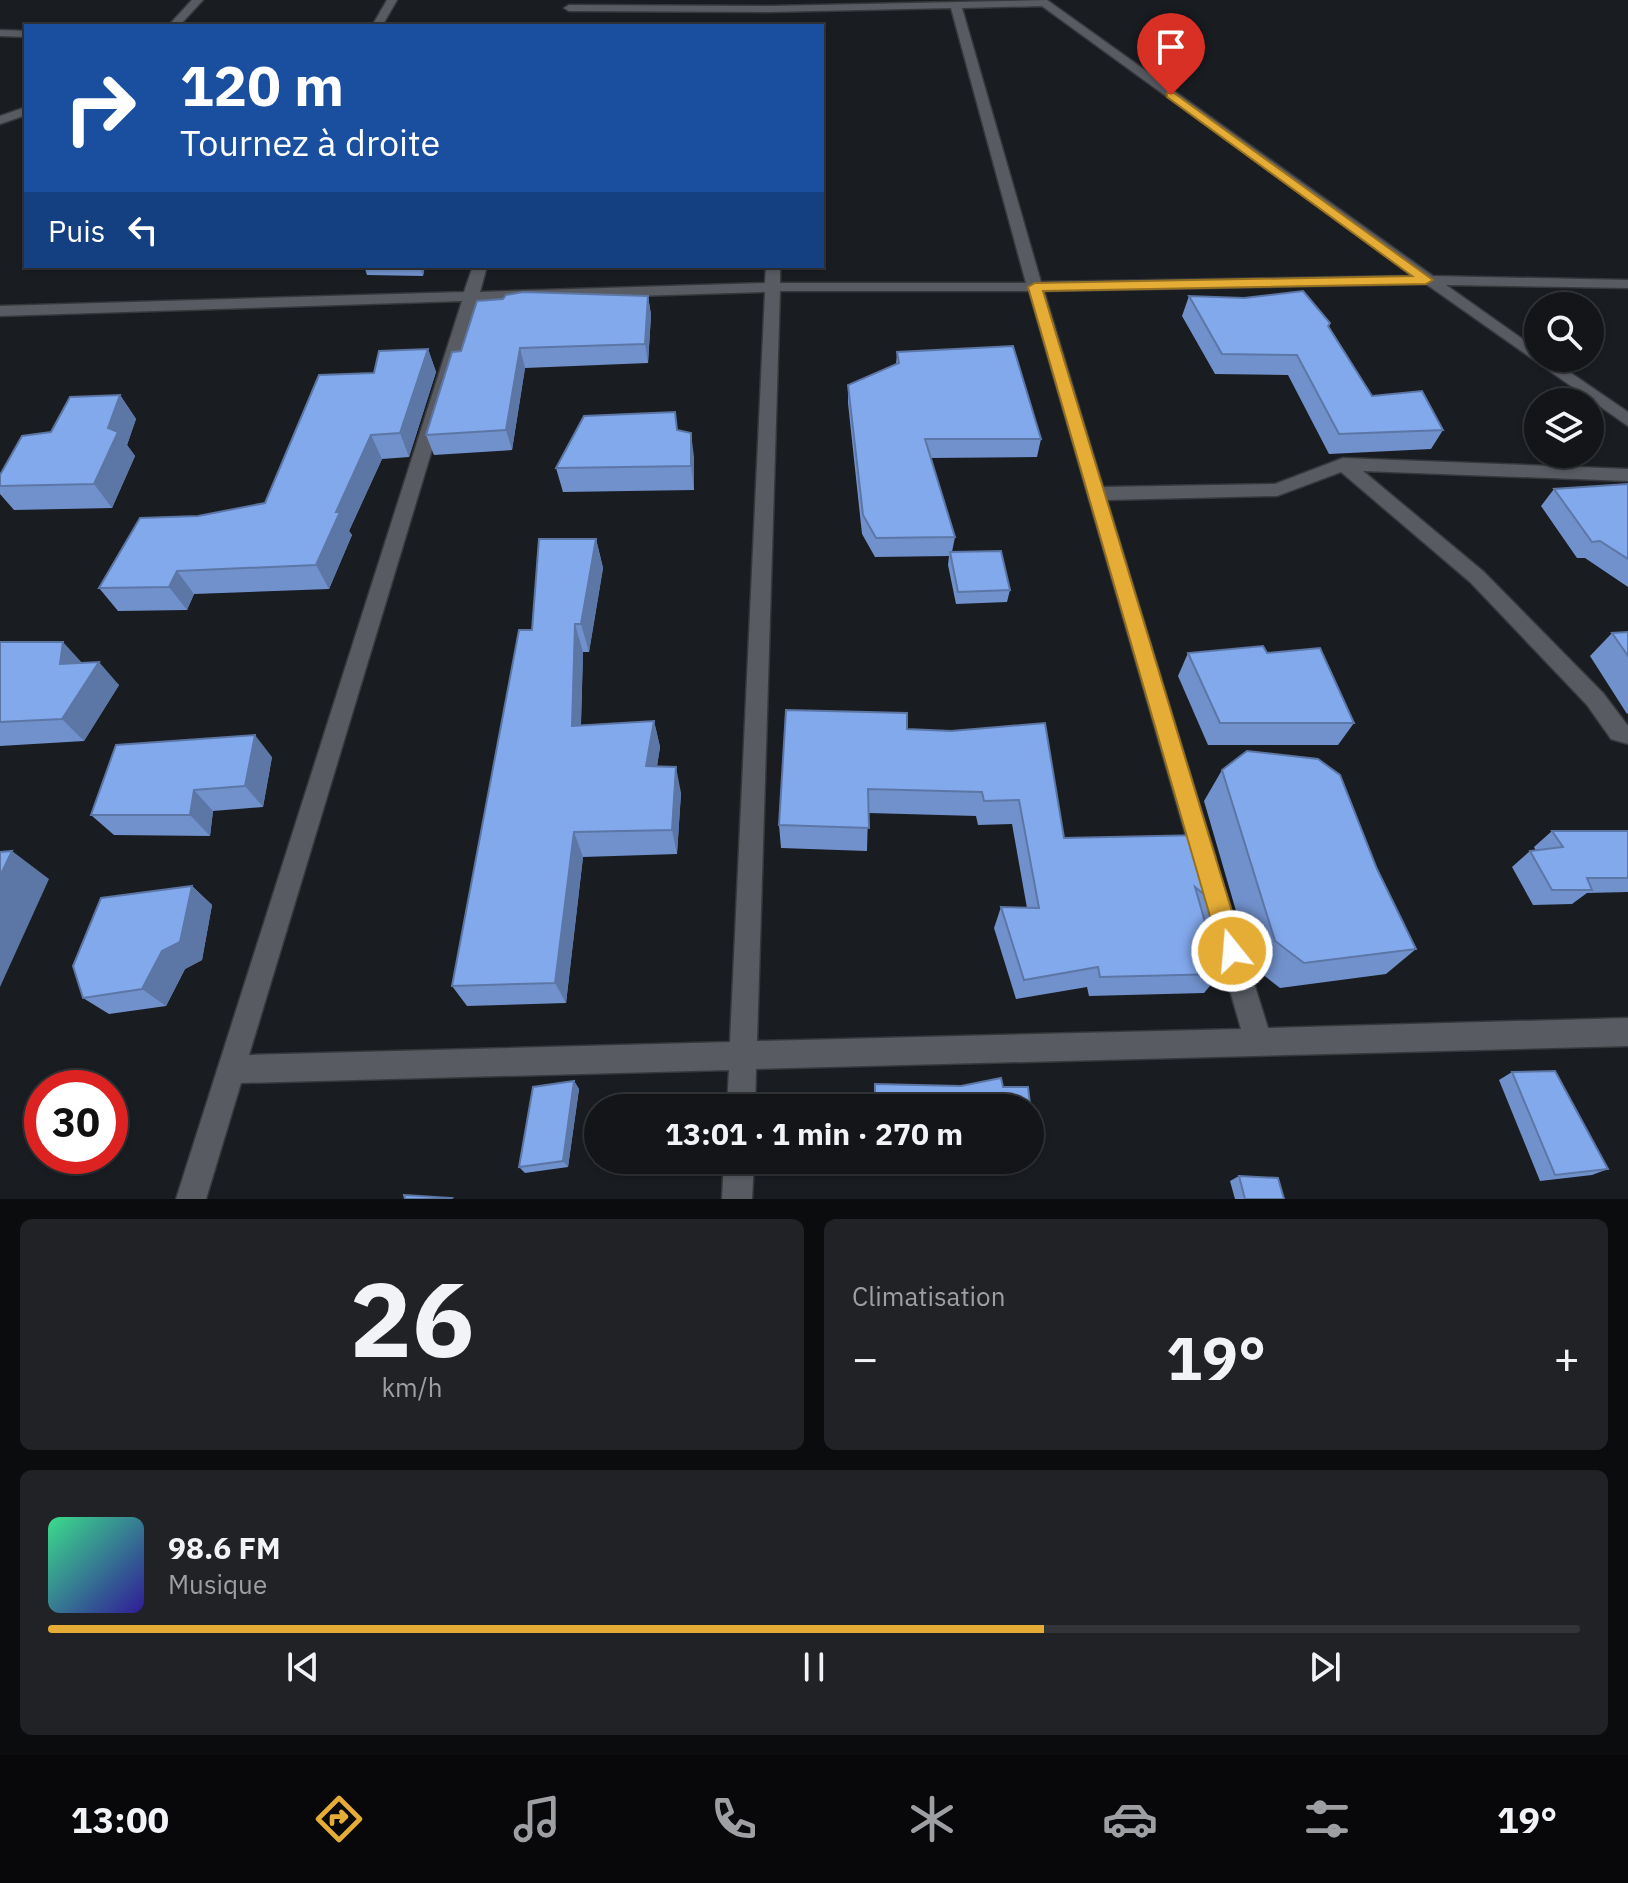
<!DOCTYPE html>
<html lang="fr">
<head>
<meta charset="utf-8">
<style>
	body { margin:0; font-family:"IBM Plex Sans",sans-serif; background:#202226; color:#f1f3f6; height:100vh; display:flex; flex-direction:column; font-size:30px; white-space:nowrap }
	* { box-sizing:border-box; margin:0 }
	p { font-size:26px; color:#9d9fa2 }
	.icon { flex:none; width:44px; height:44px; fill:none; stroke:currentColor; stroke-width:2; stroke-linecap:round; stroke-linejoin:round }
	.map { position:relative; height:1199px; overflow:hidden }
	.panel { display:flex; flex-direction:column; gap:20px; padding:20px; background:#0a0c0e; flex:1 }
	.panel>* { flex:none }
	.guide { position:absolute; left:24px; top:24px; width:800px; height:244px; border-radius:0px; box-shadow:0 2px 6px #0004,0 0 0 2px #323438; background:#1a4fa0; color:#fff; overflow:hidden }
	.controls { position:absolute; left:1524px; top:292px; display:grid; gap:16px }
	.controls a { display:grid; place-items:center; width:80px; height:80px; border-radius:50%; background:#131519; box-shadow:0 2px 6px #0004,0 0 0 2px #323438; font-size:40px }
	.speed { position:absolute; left:24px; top:1070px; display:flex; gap:16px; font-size:40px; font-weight:700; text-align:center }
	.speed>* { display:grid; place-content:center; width:104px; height:104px; border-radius:50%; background:#131519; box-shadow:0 2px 6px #0004,0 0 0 2px #323438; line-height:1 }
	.speed .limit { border:12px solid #d22; background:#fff; color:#111 }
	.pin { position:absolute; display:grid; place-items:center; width:68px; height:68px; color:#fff; margin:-82px -34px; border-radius:50% 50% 50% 0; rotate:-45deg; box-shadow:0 0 8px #0007 }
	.pin .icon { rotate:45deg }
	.me { position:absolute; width:88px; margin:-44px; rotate:343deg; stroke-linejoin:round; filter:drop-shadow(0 0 6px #0008) }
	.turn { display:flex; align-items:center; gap:28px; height:168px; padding:0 24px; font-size:36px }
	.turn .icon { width:104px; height:104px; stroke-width:2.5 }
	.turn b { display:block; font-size:56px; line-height:68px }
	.then { display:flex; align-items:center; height:76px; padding:0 24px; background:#0003; gap:16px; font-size:30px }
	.big { font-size:60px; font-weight:800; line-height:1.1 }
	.panel .card { flex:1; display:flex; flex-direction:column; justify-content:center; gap:12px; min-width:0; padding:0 28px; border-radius:12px; background:#202226 }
	.panel .dial { align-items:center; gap:0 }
	.dial b { font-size:104px; line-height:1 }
	.song { display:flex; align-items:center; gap:24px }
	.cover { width:96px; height:96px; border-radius:12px; background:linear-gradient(135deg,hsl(150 70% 55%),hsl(250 70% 35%)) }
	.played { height:8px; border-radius:4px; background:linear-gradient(90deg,#e5ad35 65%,#323438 65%) }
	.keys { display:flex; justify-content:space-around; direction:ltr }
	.heat { display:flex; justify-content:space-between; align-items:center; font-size:44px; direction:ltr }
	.panel .tiles { flex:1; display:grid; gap:20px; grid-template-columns:1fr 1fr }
	.card:last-child { grid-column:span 2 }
	.trip { position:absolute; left:584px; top:1094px; width:460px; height:80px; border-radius:40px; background:#131519; box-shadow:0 2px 6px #0004,0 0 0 2px #323438; font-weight:800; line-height:80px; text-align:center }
	.tabs { display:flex; height:128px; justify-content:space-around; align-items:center; background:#08080a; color:#9d9fa2 }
	.tabs .icon { width:56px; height:56px }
	.tabs .selected { color:#e5ad35 }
	.tabs b { font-size:36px; color:#f1f3f6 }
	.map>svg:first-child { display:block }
</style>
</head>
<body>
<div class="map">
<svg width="1628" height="1199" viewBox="0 0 1628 1199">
	<rect width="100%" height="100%" fill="#191c21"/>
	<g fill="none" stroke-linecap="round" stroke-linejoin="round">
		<g stroke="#36383c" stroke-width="3">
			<g id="minor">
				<path d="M 192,0 L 203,0 L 179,26 L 168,26 Z"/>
				<path d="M 387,0 L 397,0 L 382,26 L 372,26 Z"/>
				<path d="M 1047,0 L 1433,276 L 1628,280 L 1628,288 L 1446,285 L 1538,350 L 1538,358 L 1549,358 L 1628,412 L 1628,426 L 1426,284 L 1044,291 L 1103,487 L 1275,484 L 1343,458 L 1628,469 L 1628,481 L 1363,471 L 1484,572 L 1603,693 L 1628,726 L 1628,744 L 1611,739 L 1587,705 L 1470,582 L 1341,472 L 1277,496 L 1107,500 L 1216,859 L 1213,867 L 1204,870 L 1195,867 L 1029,291 L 780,291 L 757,1041 L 1241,1029 L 1202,893 L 1205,885 L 1214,881 L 1223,885 L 1226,893 L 1268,1028 L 1628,1018 L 1628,1046 L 756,1069 L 755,1108 L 727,1108 L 729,1070 L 241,1083 L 206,1199 L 176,1199 L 462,301 L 0,316 L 0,306 L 464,292 L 473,266 L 487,266 L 480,292 L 765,283 L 766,266 L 780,266 L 780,283 L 1026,283 L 951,8 L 770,12 L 569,11 L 564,8 L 569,5 L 770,6 ZM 1042,6 L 1414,276 L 1041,282 L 962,8 ZM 765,292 L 730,1042 L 249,1055 L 477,301 Z"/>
				<path d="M 0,30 L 26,31 L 26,37 L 0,36 Z"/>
				<path d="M 26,107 L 26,115 L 0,124 L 0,116 Z"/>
				<path d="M 724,1160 L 754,1160 L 752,1199 L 722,1199 Z"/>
			</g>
		</g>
		<use href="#minor" fill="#585b62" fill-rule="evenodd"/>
	</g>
	<g fill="#7191cc">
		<path d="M 364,266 L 425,266 L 423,276 L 367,275 Z"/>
		<path d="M 648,296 L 651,315 L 648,363 L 525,368 L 512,450 L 434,455 L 426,435 L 461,351 Z"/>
		<path d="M 1189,296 L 1330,323 L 1329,327 L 1372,396 L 1443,430 L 1431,449 L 1329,454 L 1288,375 L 1215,374 L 1182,316 Z"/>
		<path d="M 428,349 L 436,372 L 409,457 L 382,459 L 349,531 L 352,535 L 329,589 L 194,594 L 187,610 L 118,611 L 99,588 L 198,516 L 265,503 L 374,373 Z"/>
		<path d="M 897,352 L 1041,439 L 1037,457 L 930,458 L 955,537 L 952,552 L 1010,590 L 1007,602 L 956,604 L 948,565 L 949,556 L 875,557 L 862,534 L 848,403 L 848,385 L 896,365 Z"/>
		<path d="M 120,395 L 136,419 L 127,445 L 135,456 L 112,508 L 14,510 L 0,494 L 0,475 L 51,432 Z"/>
		<path d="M 678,430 L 694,457 L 694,490 L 563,492 L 556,468 Z"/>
		<path d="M 1628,484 L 1628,587 L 1585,558 L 1577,558 L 1541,506 L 1554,489 Z"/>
		<path d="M 596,539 L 603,568 L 589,652 L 583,652 L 581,725 L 654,721 L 660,747 L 657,766 L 681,793 L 677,854 L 583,857 L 566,1003 L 467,1006 L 452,986 L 532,630 Z"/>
		<path d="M 1628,632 L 1628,713 L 1627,714 L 1590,656 L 1612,633 Z"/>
		<path d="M 0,642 L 82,663 L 119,685 L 84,741 L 0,746 Z"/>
		<path d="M 1188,653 L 1267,653 L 1354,723 L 1338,745 L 1208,745 L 1178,676 Z"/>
		<path d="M 907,729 L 951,731 L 1064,838 L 1203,835 L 1226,912 L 1210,933 L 1208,931 L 1220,974 L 1204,993 L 1089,996 L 1087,987 L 1016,999 L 994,928 L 1001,907 L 1027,908 L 1012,824 L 978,825 L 976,816 L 868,813 L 867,851 L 781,848 L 779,825 Z"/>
		<path d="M 272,757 L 263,807 L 213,811 L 210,836 L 114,835 L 91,815 Z"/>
		<path d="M 1222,770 L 1377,869 L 1416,949 L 1386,974 L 1280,988 L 1252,966 L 1204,801 Z"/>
		<path d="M 1552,831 L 1628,831 L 1628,892 L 1587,893 L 1572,904 L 1533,905 L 1512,867 L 1530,851 L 1536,851 L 1534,847 Z"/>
		<path d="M 192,886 L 212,905 L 202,960 L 185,969 L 166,1006 L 109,1014 L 83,998 Z"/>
		<path d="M 1512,1072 L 1608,1169 L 1592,1175 L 1540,1181 L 1499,1080 Z"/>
		<path d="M 574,1081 L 579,1089 L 568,1167 L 525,1173 L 519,1167 Z"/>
		<path d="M 875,1084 L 1003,1087 L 1030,1104 L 1027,1108 L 874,1108 Z"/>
		<path d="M 1239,1176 L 1284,1199 L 1235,1199 L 1230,1181 Z"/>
	</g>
	<g fill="#5c76a6">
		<path d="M 420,266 L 425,266 L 423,276 Z"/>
		<path d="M 648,296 L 651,315 L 648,363 L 645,344 Z"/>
		<path d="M 520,348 L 525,368 L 512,450 L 506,430 Z"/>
		<path d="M 428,349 L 436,372 L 409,457 L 400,433 Z"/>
		<path d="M 120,395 L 136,419 L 127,445 L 135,456 L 112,508 L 94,484 L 108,428 Z"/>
		<path d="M 691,433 L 694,457 L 694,490 L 691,466 Z"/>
		<path d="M 371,435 L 382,459 L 349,531 L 352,535 L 329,589 L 316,565 L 336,512 Z"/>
		<path d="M 596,539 L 603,568 L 589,652 L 581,624 Z"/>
		<path d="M 177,571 L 194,594 L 187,610 L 169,587 Z"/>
		<path d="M 575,624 L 583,652 L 580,752 L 572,726 Z"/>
		<path d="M 63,642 L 84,665 L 60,664 Z"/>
		<path d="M 99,662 L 119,685 L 84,741 L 62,719 Z"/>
		<path d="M 654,721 L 660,747 L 653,792 L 646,766 Z"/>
		<path d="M 255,735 L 272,757 L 263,807 L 245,786 Z"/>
		<path d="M 676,767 L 681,793 L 677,854 L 672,830 Z"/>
		<path d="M 194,790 L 213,811 L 210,836 L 190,815 Z"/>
		<path d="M 574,832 L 583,857 L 566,1003 L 555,983 Z"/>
		<path d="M 12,851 L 49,879 L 0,987 L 0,876 Z"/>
		<path d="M 192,886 L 212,905 L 202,960 L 185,969 L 166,1006 L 142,989 Z"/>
		<path d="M 574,1081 L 579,1089 L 568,1167 L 563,1161 Z"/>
	</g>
	<g fill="#83a9ed" stroke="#5c76a6" stroke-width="2">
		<path d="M 1303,291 L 1330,323 L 1328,326 L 1372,396 L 1422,391 L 1443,430 L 1339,434 L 1297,355 L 1222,354 L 1189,296 L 1244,298 Z"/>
		<path d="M 523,292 L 648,296 L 645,344 L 520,348 L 506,430 L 426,435 L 452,352 L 461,351 L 477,301 L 503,299 L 506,295 Z"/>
		<path d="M 1013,346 L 1041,439 L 925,439 L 955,537 L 876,538 L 863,515 L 848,385 L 899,363 L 897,352 Z"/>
		<path d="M 428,349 L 400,433 L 371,435 L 336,512 L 340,512 L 316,565 L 177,571 L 169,587 L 99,588 L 140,518 L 198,516 L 265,503 L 319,375 L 374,373 L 379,351 Z"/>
		<path d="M 120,395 L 108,428 L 118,432 L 94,484 L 0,486 L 0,475 L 22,436 L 51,432 L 70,397 Z"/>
		<path d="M 675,412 L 677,430 L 691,433 L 691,466 L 556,468 L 584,416 Z"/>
		<path d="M 1628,484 L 1628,559 L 1600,541 L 1592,542 L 1554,489 Z"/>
		<path d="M 539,539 L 596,539 L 581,624 L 575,624 L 572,726 L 654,721 L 646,766 L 676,767 L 672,830 L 574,832 L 555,983 L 452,986 L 519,630 L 532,630 Z"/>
		<path d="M 1001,551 L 1010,590 L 958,592 L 950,552 Z"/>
		<path d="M 1628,632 L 1628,656 L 1612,633 Z"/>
		<path d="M 0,642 L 63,642 L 60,664 L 99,662 L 62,719 L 0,722 Z"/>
		<path d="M 1263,646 L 1267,653 L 1320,648 L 1354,723 L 1220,723 L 1188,653 Z"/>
		<path d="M 786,710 L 907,713 L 907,729 L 951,731 L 1045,723 L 1064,838 L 1203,835 L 1226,912 L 1195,887 L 1220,974 L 1100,977 L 1098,967 L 1024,980 L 1001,907 L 1039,908 L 1019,800 L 984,801 L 982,792 L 868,789 L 869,828 L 779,825 Z"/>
		<path d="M 255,735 L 245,786 L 194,790 L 190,815 L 91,815 L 116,745 Z"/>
		<path d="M 1247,751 L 1318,759 L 1340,775 L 1377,869 L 1416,949 L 1304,963 L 1275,941 L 1222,770 Z"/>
		<path d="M 1552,831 L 1628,831 L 1628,878 L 1587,878 L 1592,890 L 1552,890 L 1530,851 L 1563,847 Z"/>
		<path d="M 12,851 L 0,876 L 0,852 Z"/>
		<path d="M 192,886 L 180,942 L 162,951 L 142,989 L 83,998 L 73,966 L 101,898 Z"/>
		<path d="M 1555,1071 L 1608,1169 L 1555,1175 L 1512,1072 Z"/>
		<path d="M 1001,1078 L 1003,1087 L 1028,1087 L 1030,1104 L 1009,1108 L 875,1108 L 875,1084 L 961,1086 Z"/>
		<path d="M 574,1081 L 563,1161 L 519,1167 L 533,1087 Z"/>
		<path d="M 1239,1176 L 1278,1178 L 1284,1199 L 1245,1199 Z"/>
		<path d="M 404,1195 L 452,1198 L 451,1199 L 405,1199 Z"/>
	</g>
	<path fill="#e5ad35" stroke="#957022" stroke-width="2" d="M 1167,93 L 1174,93 L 1433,280 L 1426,284 L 1043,291 L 1244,951 L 1240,959 L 1232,963 L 1224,959 L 1220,951 L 1028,287 L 1035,283 L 1412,276 L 1167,97 Z"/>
</svg>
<div class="controls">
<a><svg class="icon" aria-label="search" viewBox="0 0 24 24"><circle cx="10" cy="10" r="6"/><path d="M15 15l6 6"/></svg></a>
<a><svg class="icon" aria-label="layers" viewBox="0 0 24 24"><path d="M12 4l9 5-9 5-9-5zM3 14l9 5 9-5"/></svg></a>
</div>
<div class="speed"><div class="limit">30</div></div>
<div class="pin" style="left:1171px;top:95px;background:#d93025"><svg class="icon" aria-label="arrive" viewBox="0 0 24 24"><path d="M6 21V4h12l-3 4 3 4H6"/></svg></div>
<svg class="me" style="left:1232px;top:951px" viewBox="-20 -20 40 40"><circle r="17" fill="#e5ad35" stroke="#fff" stroke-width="3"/><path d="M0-11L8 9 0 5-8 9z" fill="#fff"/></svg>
<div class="trip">13:01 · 1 min · 270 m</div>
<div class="guide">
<div class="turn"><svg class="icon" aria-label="right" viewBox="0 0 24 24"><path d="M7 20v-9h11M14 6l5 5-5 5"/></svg><div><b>120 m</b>Tournez à droite</div></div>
<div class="then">Puis<svg class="icon" aria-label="left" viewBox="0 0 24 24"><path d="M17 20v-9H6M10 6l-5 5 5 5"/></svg></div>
</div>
</div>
<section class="panel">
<div class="tiles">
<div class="card dial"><b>26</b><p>km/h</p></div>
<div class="card"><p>Climatisation</p>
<div class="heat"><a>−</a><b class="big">19°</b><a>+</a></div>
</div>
<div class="card">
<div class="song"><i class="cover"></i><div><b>98.6 FM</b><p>Musique</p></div></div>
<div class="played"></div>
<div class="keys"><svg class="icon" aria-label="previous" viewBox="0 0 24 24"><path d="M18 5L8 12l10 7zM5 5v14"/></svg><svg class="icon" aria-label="pause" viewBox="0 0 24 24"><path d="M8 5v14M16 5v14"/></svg><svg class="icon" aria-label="next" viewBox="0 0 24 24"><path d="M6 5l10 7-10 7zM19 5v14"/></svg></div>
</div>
</div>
</section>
<nav class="tabs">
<b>13:00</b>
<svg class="icon selected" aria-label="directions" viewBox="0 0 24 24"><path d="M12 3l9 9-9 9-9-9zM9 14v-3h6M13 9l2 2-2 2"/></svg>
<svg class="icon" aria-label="music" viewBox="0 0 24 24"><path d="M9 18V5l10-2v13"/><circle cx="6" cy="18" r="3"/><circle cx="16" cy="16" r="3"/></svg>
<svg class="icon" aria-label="phone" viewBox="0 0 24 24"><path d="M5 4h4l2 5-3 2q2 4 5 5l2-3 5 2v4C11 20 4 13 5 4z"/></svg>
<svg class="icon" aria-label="climate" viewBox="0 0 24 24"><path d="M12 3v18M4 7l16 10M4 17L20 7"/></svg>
<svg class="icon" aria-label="car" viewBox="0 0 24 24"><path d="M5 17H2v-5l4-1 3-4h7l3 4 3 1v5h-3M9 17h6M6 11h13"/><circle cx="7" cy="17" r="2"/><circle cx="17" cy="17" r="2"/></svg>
<svg class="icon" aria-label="filters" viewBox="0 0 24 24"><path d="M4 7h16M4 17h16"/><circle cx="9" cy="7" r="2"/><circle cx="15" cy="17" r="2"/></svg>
<b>19°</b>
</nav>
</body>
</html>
